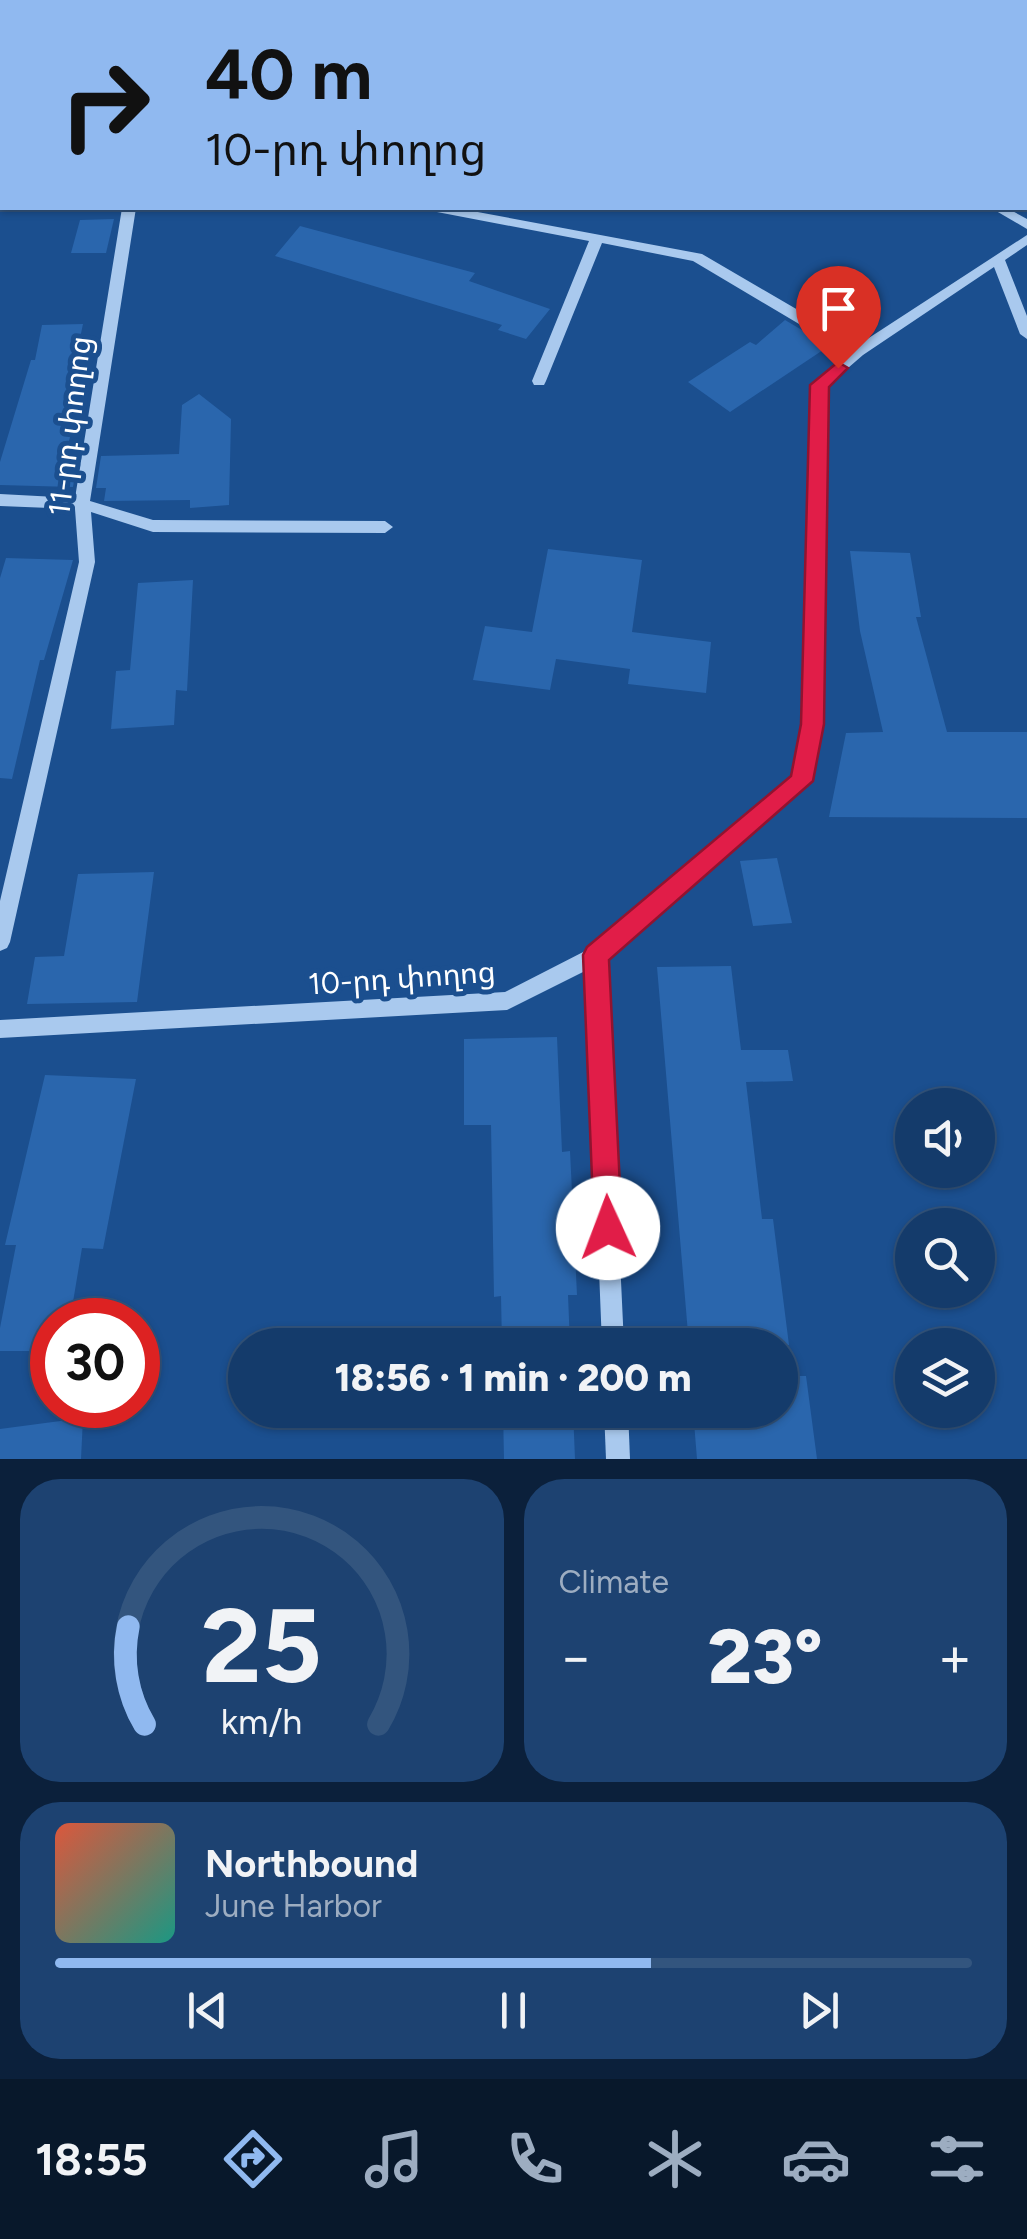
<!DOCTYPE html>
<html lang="en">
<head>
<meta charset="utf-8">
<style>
	body { margin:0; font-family:Figtree,"Noto Sans Armenian",sans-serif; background:#1d4271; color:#f1f3f6; height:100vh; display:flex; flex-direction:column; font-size:38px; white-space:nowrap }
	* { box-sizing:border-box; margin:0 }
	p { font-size:32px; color:#9dadc1 }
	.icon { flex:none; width:55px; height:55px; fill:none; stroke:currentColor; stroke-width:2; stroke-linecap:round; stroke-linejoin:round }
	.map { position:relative; height:1459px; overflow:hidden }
	.panel { display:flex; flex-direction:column; gap:20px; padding:20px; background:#0b203b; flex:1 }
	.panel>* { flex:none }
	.top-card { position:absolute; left:0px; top:0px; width:1028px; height:210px; box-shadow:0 2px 8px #0004,0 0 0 2px #33557e; background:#90b9f0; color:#111; overflow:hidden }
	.fabs { position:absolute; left:895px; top:1088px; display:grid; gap:20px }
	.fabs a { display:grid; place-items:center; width:100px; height:100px; border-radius:50%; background:#143b6b; box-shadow:0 2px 8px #0004,0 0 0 2px #33557e; font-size:50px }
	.speed { position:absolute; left:30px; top:1298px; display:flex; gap:20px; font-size:50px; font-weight:700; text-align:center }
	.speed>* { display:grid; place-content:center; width:130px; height:130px; border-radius:50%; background:#143b6b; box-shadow:0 2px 8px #0004,0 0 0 2px #33557e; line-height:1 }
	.speed .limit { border:15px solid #d22; background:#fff; color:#111 }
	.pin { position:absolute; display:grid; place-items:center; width:85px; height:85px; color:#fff; margin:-102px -42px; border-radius:50% 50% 50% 0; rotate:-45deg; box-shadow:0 0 10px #0007 }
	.pin .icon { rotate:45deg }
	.me { position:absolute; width:110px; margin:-55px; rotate:358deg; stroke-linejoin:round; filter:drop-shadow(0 0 8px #0008) }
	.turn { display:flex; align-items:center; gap:35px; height:210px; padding:0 40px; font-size:45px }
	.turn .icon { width:130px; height:130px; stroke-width:2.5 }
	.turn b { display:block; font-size:70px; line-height:85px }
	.big { font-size:75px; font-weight:800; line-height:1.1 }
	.panel .card { flex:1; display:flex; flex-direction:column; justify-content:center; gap:15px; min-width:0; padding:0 35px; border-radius:40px; background:#1d4271 }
	.panel .dial { align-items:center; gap:0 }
	.dial svg { height:260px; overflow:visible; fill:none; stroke:#33557e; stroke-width:7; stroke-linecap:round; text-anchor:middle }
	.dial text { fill:#f1f3f6; stroke:none }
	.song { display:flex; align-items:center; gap:30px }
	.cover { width:120px; height:120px; border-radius:15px; background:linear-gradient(135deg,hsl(10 70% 55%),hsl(170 70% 35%)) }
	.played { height:10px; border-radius:5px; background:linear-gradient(90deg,#90b9f0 65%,#33557e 65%) }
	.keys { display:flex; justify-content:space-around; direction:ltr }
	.heat { display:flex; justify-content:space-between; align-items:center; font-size:55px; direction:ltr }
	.panel .tiles { flex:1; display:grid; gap:20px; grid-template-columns:1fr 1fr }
	.card:last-child { grid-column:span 2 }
	.trip { position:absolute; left:228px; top:1328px; width:570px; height:100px; border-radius:50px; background:#143b6b; box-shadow:0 2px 8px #0004,0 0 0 2px #33557e; font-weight:800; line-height:100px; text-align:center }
	.menu { display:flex; height:160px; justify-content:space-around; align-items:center; background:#08182b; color:#9dadc1 }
	.menu .icon { width:70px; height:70px }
	.menu .selected { color:#90b9f0 }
	.menu b { font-size:45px; color:#f1f3f6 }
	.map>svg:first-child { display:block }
</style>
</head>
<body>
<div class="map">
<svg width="1027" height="1459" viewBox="0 0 1027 1459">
	<rect width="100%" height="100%" fill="#1b4f8f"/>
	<g fill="#2a66ad">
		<path d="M 114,219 L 106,253 L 71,253 L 80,220 Z"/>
		<path d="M 300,226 L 475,273 L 469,281 L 550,309 L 526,339 L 498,330 L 502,325 L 275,256 Z"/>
		<path d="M 785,320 L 829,346 L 730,412 L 688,382 L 750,342 L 756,345 Z"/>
		<path d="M 83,324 L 72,376 L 79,376 L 66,422 L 74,422 L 65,456 L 78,456 L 73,487 L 0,485 L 0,462 L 31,360 L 35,360 L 42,325 Z"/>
		<path d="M 199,394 L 231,419 L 229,505 L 190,508 L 190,500 L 104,501 L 106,488 L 96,488 L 101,456 L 179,454 L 182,405 Z"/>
		<path d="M 548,549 L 642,560 L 632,632 L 711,642 L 706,693 L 628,684 L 630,669 L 556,659 L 550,690 L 473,680 L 485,626 L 532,632 Z"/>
		<path d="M 850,551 L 910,553 L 921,617 L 916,617 L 947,732 L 1027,732 L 1027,818 L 829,817 L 846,733 L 883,732 L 860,631 Z"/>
		<path d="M 6,558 L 73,560 L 44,660 L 40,660 L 12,779 L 0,778 L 0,578 Z"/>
		<path d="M 193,580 L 187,691 L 176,690 L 174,725 L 111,729 L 116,671 L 130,670 L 138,583 Z"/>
		<path d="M 777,858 L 792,923 L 753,926 L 740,861 Z"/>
		<path d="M 154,872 L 137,1002 L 27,1004 L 35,957 L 64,956 L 78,874 Z"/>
		<path d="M 731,966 L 741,1050 L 788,1050 L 793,1081 L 746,1082 L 762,1219 L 773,1219 L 789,1345 L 689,1345 L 657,967 Z"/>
		<path d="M 557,1037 L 562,1152 L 570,1151 L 577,1295 L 568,1295 L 570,1345 L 502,1345 L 501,1296 L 494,1297 L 491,1125 L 464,1125 L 464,1039 Z"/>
		<path d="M 45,1075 L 136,1079 L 103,1249 L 82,1248 L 70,1320 L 52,1320 L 52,1351 L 0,1351 L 0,1328 L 16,1245 L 5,1245 Z"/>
		<path d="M 780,1376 L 806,1376 L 817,1459 L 697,1459 L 693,1410 L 780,1410 Z"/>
		<path d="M 503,1410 L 573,1410 L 575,1459 L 504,1459 Z"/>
		<path d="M 83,1418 L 81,1459 L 0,1459 L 0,1429 Z"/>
	</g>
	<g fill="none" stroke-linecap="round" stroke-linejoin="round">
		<g fill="#a9c9ee" fill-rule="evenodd">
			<path d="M 651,0 L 666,0 L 668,2 L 653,2 Z"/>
			<rect x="0" y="147" width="2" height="8"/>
			<path d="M 122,208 L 136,208 L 90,501 L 153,520 L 385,521 L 393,527 L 385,533 L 153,532 L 91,512 L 95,562 L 10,942 L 7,948 L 0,951 L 0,901 L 79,562 L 75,509 L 0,506 L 0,494 L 75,498 Z"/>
			<path d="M 430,208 L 456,208 L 702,254 L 858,345 L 1027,235 L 1027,245 L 1005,260 L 1027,316 L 1027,339 L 1020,334 L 994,267 L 863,355 L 826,387 L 822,724 L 811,781 L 808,786 L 606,959 L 624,1345 L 602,1345 L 587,970 L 507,1010 L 0,1038 L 0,1020 L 505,992 L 589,949 L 794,777 L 804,724 L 812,385 L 848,353 L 693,261 L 602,243 L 546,381 L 544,385 L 534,385 L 532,381 L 589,241 L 437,212 Z"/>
			<path d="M 991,208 L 1007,208 L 1027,219 L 1027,229 Z"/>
			<path d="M 604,1410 L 628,1410 L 630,1459 L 606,1459 Z"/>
		</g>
	</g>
	<path fill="#e11d48" stroke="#92132f" stroke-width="2.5" d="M 838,362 L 848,368 L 829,387 L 824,724 L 813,781 L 609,960 L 622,1228 L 618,1238 L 608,1242 L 598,1238 L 594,1228 L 583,955 L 587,947 L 791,776 L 801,724 L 810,385 Z"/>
	<g text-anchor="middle" stroke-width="10" stroke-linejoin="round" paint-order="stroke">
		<g font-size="30" fill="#fff" stroke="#1b4f8f">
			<text transform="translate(70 426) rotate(-83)" y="10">11-րդ փողոց</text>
			<text transform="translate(402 978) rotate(-4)" y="10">10-րդ փողոց</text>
		</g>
	</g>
</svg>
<div class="fabs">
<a><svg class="icon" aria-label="sound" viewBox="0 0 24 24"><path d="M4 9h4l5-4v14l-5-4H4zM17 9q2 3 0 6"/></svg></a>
<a><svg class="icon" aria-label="search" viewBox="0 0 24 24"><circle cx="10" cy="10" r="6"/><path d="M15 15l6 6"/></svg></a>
<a><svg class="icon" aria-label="layers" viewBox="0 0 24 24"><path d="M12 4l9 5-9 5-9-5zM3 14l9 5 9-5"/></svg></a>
</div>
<div class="speed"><div class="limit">30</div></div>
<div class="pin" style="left:838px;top:368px;background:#d93025"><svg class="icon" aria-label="arrive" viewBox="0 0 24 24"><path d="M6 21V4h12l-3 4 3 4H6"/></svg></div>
<svg class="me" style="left:608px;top:1228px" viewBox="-20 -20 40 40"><circle r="19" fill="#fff"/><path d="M0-13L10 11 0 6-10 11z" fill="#e11d48"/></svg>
<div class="trip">18:56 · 1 min · 200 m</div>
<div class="top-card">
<div class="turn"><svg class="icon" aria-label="right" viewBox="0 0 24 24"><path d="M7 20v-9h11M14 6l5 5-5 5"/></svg><div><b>40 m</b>10-րդ փողոց</div></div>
</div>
</div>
<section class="panel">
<div class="tiles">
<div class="card dial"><svg viewBox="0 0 100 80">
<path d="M14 69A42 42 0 1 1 86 69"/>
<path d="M14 69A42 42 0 0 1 9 39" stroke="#90b9f0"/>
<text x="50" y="56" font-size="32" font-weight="700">25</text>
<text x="50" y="72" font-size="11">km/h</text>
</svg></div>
<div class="card"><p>Climate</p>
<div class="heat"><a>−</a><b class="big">23°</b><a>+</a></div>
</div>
<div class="card">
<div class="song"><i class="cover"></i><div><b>Northbound</b><p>June Harbor</p></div></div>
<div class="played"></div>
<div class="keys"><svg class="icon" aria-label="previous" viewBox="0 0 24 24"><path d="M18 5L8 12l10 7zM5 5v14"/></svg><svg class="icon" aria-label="pause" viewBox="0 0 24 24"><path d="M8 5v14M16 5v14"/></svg><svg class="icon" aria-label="next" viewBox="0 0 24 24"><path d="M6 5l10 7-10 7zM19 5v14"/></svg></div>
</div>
</div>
</section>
<nav class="menu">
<b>18:55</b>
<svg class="icon selected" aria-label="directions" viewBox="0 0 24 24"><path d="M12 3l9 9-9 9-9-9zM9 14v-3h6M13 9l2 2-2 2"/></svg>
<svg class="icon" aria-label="music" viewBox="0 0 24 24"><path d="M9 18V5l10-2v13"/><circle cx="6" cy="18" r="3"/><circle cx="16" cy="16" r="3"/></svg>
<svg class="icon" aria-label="phone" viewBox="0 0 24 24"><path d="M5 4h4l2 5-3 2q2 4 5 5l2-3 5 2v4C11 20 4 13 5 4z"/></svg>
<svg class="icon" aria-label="climate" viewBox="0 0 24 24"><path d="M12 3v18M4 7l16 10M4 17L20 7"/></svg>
<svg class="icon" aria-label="car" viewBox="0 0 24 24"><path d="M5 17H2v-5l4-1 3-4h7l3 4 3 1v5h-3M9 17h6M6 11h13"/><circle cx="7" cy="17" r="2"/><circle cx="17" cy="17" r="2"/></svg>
<svg class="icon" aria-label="filters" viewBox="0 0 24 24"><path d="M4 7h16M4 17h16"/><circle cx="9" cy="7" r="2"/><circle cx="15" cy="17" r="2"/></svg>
</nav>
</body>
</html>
